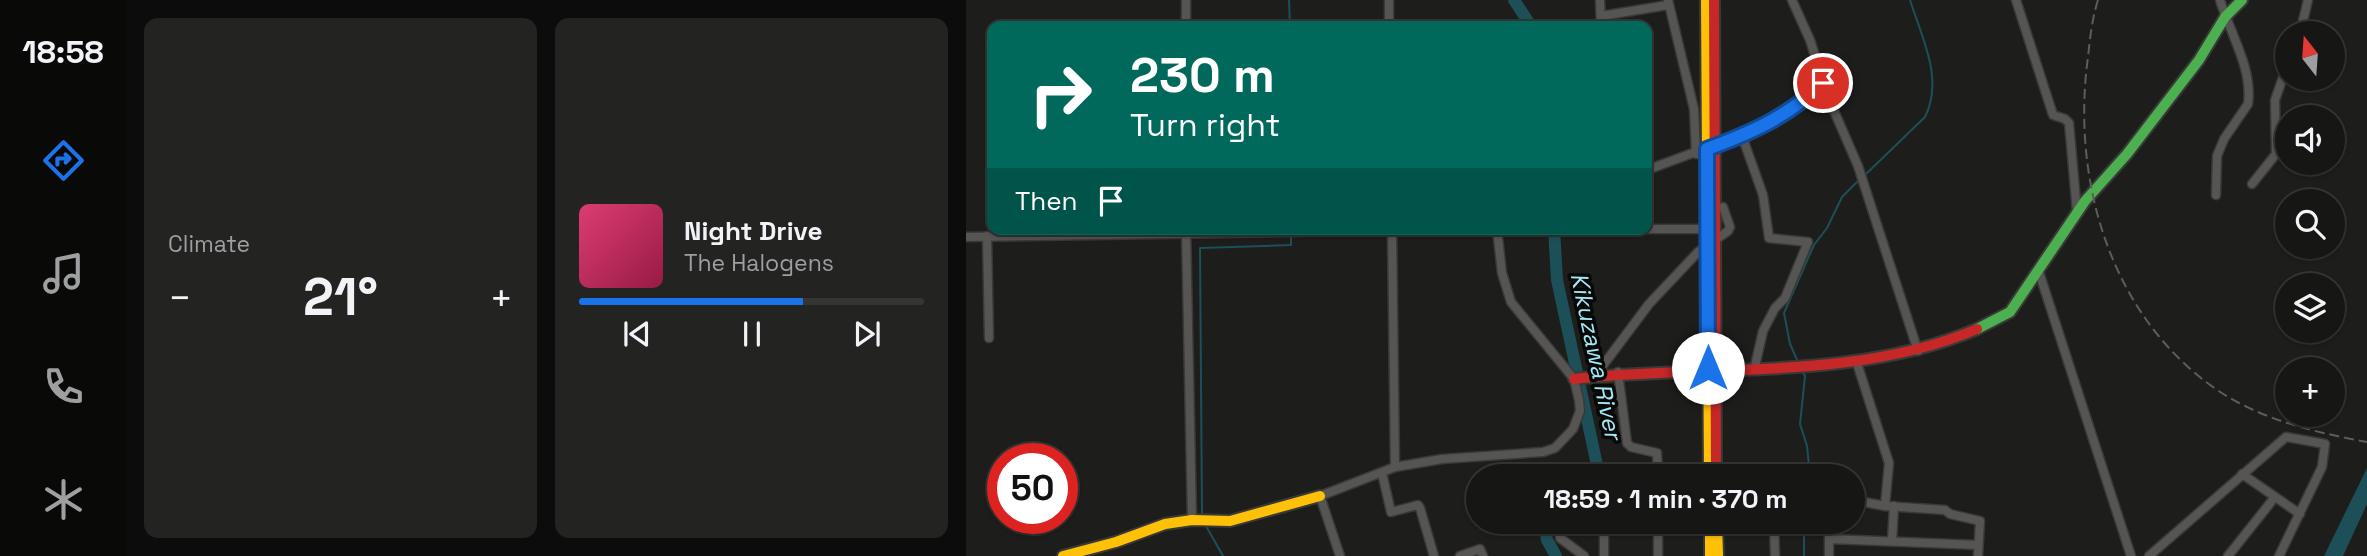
<!DOCTYPE html>
<html lang="en">
<head>
<meta charset="utf-8">
<style>
	body { margin:0; font-family:"Space Grotesk",sans-serif; background:#232322; color:#f1f3f6; height:100vh; display:flex; flex-direction:column; font-size:26px; white-space:nowrap }
	* { box-sizing:border-box; margin:0 }
	p { font-size:23px; color:#9e9fa0 }
	.icon { flex:none; width:38px; height:38px; fill:none; stroke:currentColor; stroke-width:2; stroke-linecap:round; stroke-linejoin:round }
	.map { position:relative; flex:1; overflow:hidden }
	.drawer { display:flex; flex-direction:column; gap:18px; padding:18px; background:#0c0c0c; width:840px }
	.drawer>* { flex:none }
	.guide { position:absolute; left:21px; top:21px; width:665px; height:214px; border-radius:14px; box-shadow:0 2px 5px #0004,0 0 0 2px #353534; background:#00695c; color:#fff; overflow:hidden }
	.needle { width:46px; rotate:343deg }
	.tools { position:absolute; left:1309px; top:21px; display:grid; gap:14px }
	.tools a { display:grid; place-items:center; width:70px; height:70px; border-radius:50%; background:#161615; box-shadow:0 2px 5px #0004,0 0 0 2px #353534; font-size:35px }
	.speed { position:absolute; left:21px; top:443px; display:flex; gap:14px; font-size:35px; font-weight:700; text-align:center }
	.speed>* { display:grid; place-content:center; width:91px; height:91px; border-radius:50%; background:#161615; box-shadow:0 2px 5px #0004,0 0 0 2px #353534; line-height:1 }
	.speed .limit { border:10px solid #d22; background:#fff; color:#111 }
	.pin { position:absolute; display:grid; place-items:center; width:60px; height:60px; color:#fff; margin:-30px; border:4px solid #fff; border-radius:50%; box-shadow:0 2px 7px #0007 }
	.me { position:absolute; width:77px; margin:-38px; rotate:0deg; stroke-linejoin:round; filter:drop-shadow(0 0 5px #0008) }
	.turn { display:flex; align-items:center; gap:24px; height:147px; padding:0 28px; font-size:32px }
	.turn .icon { width:91px; height:91px; stroke-width:2.5 }
	.turn b { display:block; font-size:49px; line-height:60px }
	.then { display:flex; align-items:center; height:66px; padding:0 28px; background:#0003; gap:14px; font-size:26px }
	.big { font-size:52px; font-weight:800; line-height:1.1 }
	.drawer .tile { flex:1; display:flex; flex-direction:column; justify-content:center; gap:10px; min-width:0; padding:0 24px; border-radius:14px; background:#232322 }
	.song { display:flex; align-items:center; gap:21px }
	.cover { width:84px; height:84px; border-radius:10px; background:linear-gradient(135deg,hsl(340 70% 55%),hsl(340 70% 35%)) }
	.played { height:7px; border-radius:4px; background:linear-gradient(90deg,#1a73e8 65%,#353534 65%) }
	.keys { display:flex; justify-content:space-around; direction:ltr }
	.heat { display:flex; justify-content:space-between; align-items:center; font-size:38px; direction:ltr }
	.drawer .tiles { flex:1; display:grid; gap:18px; grid-template-columns:repeat(2,1fr) }
	.trip { position:absolute; left:500px; top:464px; width:399px; height:70px; border-radius:35px; background:#161615; box-shadow:0 2px 5px #0004,0 0 0 2px #353534; font-weight:800; line-height:70px; text-align:center }
	main { display:flex; flex:1; min-height:0 }
	.dock { display:flex; flex-direction:column; width:126px; justify-content:space-around; align-items:center; background:#090908; color:#9e9fa0 }
	.dock .icon { width:49px; height:49px }
	.dock .selected { color:#1a73e8 }
	.dock b { font-size:32px; color:#f1f3f6 }
	.map>svg:first-child { display:block }
</style>
</head>
<body>
<main>
<nav class="dock">
<b>18:58</b>
<svg class="icon selected" aria-label="directions" viewBox="0 0 24 24"><path d="M12 3l9 9-9 9-9-9zM9 14v-3h6M13 9l2 2-2 2"/></svg>
<svg class="icon" aria-label="music" viewBox="0 0 24 24"><path d="M9 18V5l10-2v13"/><circle cx="6" cy="18" r="3"/><circle cx="16" cy="16" r="3"/></svg>
<svg class="icon" aria-label="phone" viewBox="0 0 24 24"><path d="M5 4h4l2 5-3 2q2 4 5 5l2-3 5 2v4C11 20 4 13 5 4z"/></svg>
<svg class="icon" aria-label="climate" viewBox="0 0 24 24"><path d="M12 3v18M4 7l16 10M4 17L20 7"/></svg>
</nav>
<section class="drawer">
<div class="tiles">
<div class="tile"><p>Climate</p>
<div class="heat"><a>−</a><b class="big">21°</b><a>+</a></div>
</div>
<div class="tile">
<div class="song"><i class="cover"></i><div><b>Night Drive</b><p>The Halogens</p></div></div>
<div class="played"></div>
<div class="keys"><svg class="icon" aria-label="previous" viewBox="0 0 24 24"><path d="M18 5L8 12l10 7zM5 5v14"/></svg><svg class="icon" aria-label="pause" viewBox="0 0 24 24"><path d="M8 5v14M16 5v14"/></svg><svg class="icon" aria-label="next" viewBox="0 0 24 24"><path d="M6 5l10 7-10 7zM19 5v14"/></svg></div>
</div>
</div>
</section>
<div class="map">
<svg width="1401" height="556" viewBox="0 0 1401 556">
	<rect width="100%" height="100%" fill="#1d1d1c"/>
	<path fill="#1d4f59" d="M 1401,468 L 1401,504 L 1377,556 L 1358,556 Z"/>
	<g fill="none" stroke-linecap="round" stroke-linejoin="round">
		<g stroke="#1d4f59" stroke-width="2">
			<path d="M 323,0 L 324,26"/>
			<path d="M 899,175 L 959,117 C 978,79 956,38 944,0"/>
			<path d="M 832,362 L 824,344 L 818,313 L 848,245 L 861,228 L 876,197 L 892,181"/>
			<path d="M 836,370 L 839,376 L 834,424 L 841,446 L 844,476"/>
			<path d="M 236,514 L 234,248 L 325,245 L 325,234"/>
			<path d="M 838,522 L 838,556"/>
			<path d="M 240,526 L 257,556"/>
		</g>
		<g stroke="#1d4f59" stroke-width="12">
			<path d="M 548,0 L 565,26"/>
			<path d="M 588,229 L 591,280 L 631,465 L 627,470 L 607,476"/>
			<path d="M 578,522 L 581,540 L 590,556"/>
		</g>
		<g stroke="#393938" stroke-width="11">
			<g id="street">
				<path d="M 423,0 L 423,26"/>
				<path d="M 634,0 L 635,26"/>
				<path d="M 702,0 L 728,109 L 730,154"/>
				<path d="M 826,0 L 844,40 L 862,97 L 892,166 L 952,351"/>
				<path d="M 1050,0 L 1087,115 L 1099,119 L 1103,123 L 1111,212"/>
				<path d="M 635,16 L 702,5"/>
				<path d="M 220,26 L 220,0"/>
				<path d="M 1334,33 L 1342,0"/>
				<path d="M 776,136 L 797,195 L 803,238 L 842,242 L 819,298 L 809,308 L 797,331 L 789,366"/>
				<path d="M 681,170 L 807,123 L 838,101 L 857,84"/>
				<path d="M 1286,184 L 1310,154 L 1309,100 L 1321,66"/>
				<path d="M 1250,195 L 1251,156 L 1258,139 L 1282,104 C 1287,69 1264,33 1254,0"/>
				<path d="M 220,229 L 226,520"/>
				<path d="M 426,229 L 429,467"/>
				<path d="M 589,229 L 746,229"/>
				<path d="M 21,236 L 23,338"/>
				<path d="M 0,237 L 506,229"/>
				<path d="M 1072,269 L 1165,556"/>
				<path d="M 890,360 L 923,463 L 919,506"/>
				<path d="M 652,372 L 661,443 L 665,447 L 691,453 L 692,476"/>
				<path d="M 629,376 L 683,304 L 732,252 L 762,231 L 764,227 L 757,207"/>
				<path d="M 416,473 L 425,512 L 452,505 L 454,508 L 468,556"/>
				<path d="M 1276,474 L 1334,514"/>
				<path d="M 887,500 L 919,506 L 979,510 L 984,514 L 1014,521 L 1012,556"/>
				<path d="M 593,522 L 594,538 L 618,556"/>
				<path d="M 638,522 L 638,556"/>
				<path d="M 692,522 L 692,556"/>
				<path d="M 808,522 L 809,556"/>
				<path d="M 863,522 L 863,556"/>
				<path d="M 863,539 L 1012,545"/>
				<path d="M 926,541 L 928,506"/>
				<path d="M 374,556 L 354,496 L 429,467 L 476,459 L 577,452 L 589,448 L 607,429 L 614,411 L 613,400 L 608,379 L 545,302 L 536,273 L 531,229"/>
				<path d="M 494,556 L 514,549 L 517,556"/>
				<path d="M 1183,556 L 1320,437 L 1359,444 L 1356,467 L 1313,556"/>
				<path d="M 1262,556 L 1309,497"/>
			</g>
		</g>
		<g stroke="#393938" stroke-width="14">
			<path id="fast" d="M 1011,329 L 1044,312 L 1119,201 L 1161,154 L 1233,60 L 1259,17 L 1276,0"/>
		</g>
		<g stroke="#393938" stroke-width="14">
			<g id="slow">
				<path d="M 740,0 L 743,476"/>
				<path d="M 744,522 L 744,556"/>
				<path d="M 751,522 L 752,556"/>
				<path d="M 97,556 L 150,542 L 199,524 L 226,520 L 264,521 L 354,496"/>
			</g>
		</g>
		<g stroke="#393938" stroke-width="14">
			<g id="jam">
				<path d="M 748,0 L 750,473"/>
				<path d="M 608,379 C 740,364 887,382 1011,329"/>
			</g>
		</g>
		<use href="#street" stroke="#565554" stroke-width="8"/>
		<use href="#fast" stroke="#4caf50" stroke-width="10"/>
		<use href="#slow" stroke="#ffc107" stroke-width="10"/>
		<use href="#jam" stroke="#c62828" stroke-width="10"/>
		<path stroke="#5d5d5c" stroke-width="2" stroke-dasharray="10 5" stroke-linecap="butt" d="M 1132,0 C 1126,19 1124,38 1122,57 C 1106,173 1140,302 1235,378 C 1283,417 1342,431 1401,442"/>
	</g>
	<g fill="none" stroke-linecap="round" stroke-linejoin="round">
		<g stroke="#114b97" stroke-width="18">
			<path id="route" d="M 742,368 L 741,149 C 787,132 821,117 857,83"/>
		</g>
		<use href="#route" stroke="#1a73e8" stroke-width="12"/>
	</g>
	<g text-anchor="middle" stroke-width="7" stroke-linejoin="round" paint-order="stroke">
		<g font-size="24" font-style="italic" fill="#a4e9f8" stroke="#080807">
			<text transform="translate(630 356) rotate(78)" y="8">Kikuzawa River</text>
		</g>
	</g>
</svg>
<div class="tools">
<a><svg class="needle" viewBox="-14 -14 28 28"><path d="M0-13l5 13h-10z" fill="#e53935"/><path d="M0 13l5-13h-10z" fill="#9e9fa0"/></svg></a>
<a><svg class="icon" aria-label="sound" viewBox="0 0 24 24"><path d="M4 9h4l5-4v14l-5-4H4zM17 9q2 3 0 6"/></svg></a>
<a><svg class="icon" aria-label="search" viewBox="0 0 24 24"><circle cx="10" cy="10" r="6"/><path d="M15 15l6 6"/></svg></a>
<a><svg class="icon" aria-label="layers" viewBox="0 0 24 24"><path d="M12 4l9 5-9 5-9-5zM3 14l9 5 9-5"/></svg></a>
<a>+</a>
</div>
<div class="speed"><div class="limit">50</div></div>
<div class="pin" style="left:857px;top:83px;background:#d93025"><svg class="icon" aria-label="arrive" viewBox="0 0 24 24"><path d="M6 21V4h12l-3 4 3 4H6"/></svg></div>
<svg class="me" style="left:742px;top:368px" viewBox="-20 -20 40 40"><circle r="19" fill="#fff"/><path d="M0-13L10 11 0 6-10 11z" fill="#1a73e8"/></svg>
<div class="trip">18:59 · 1 min · 370 m</div>
<div class="guide">
<div class="turn"><svg class="icon" aria-label="right" viewBox="0 0 24 24"><path d="M7 20v-9h11M14 6l5 5-5 5"/></svg><div><b>230 m</b>Turn right</div></div>
<div class="then">Then<svg class="icon" aria-label="arrive" viewBox="0 0 24 24"><path d="M6 21V4h12l-3 4 3 4H6"/></svg></div>
</div>
</div>
</main>
</body>
</html>
